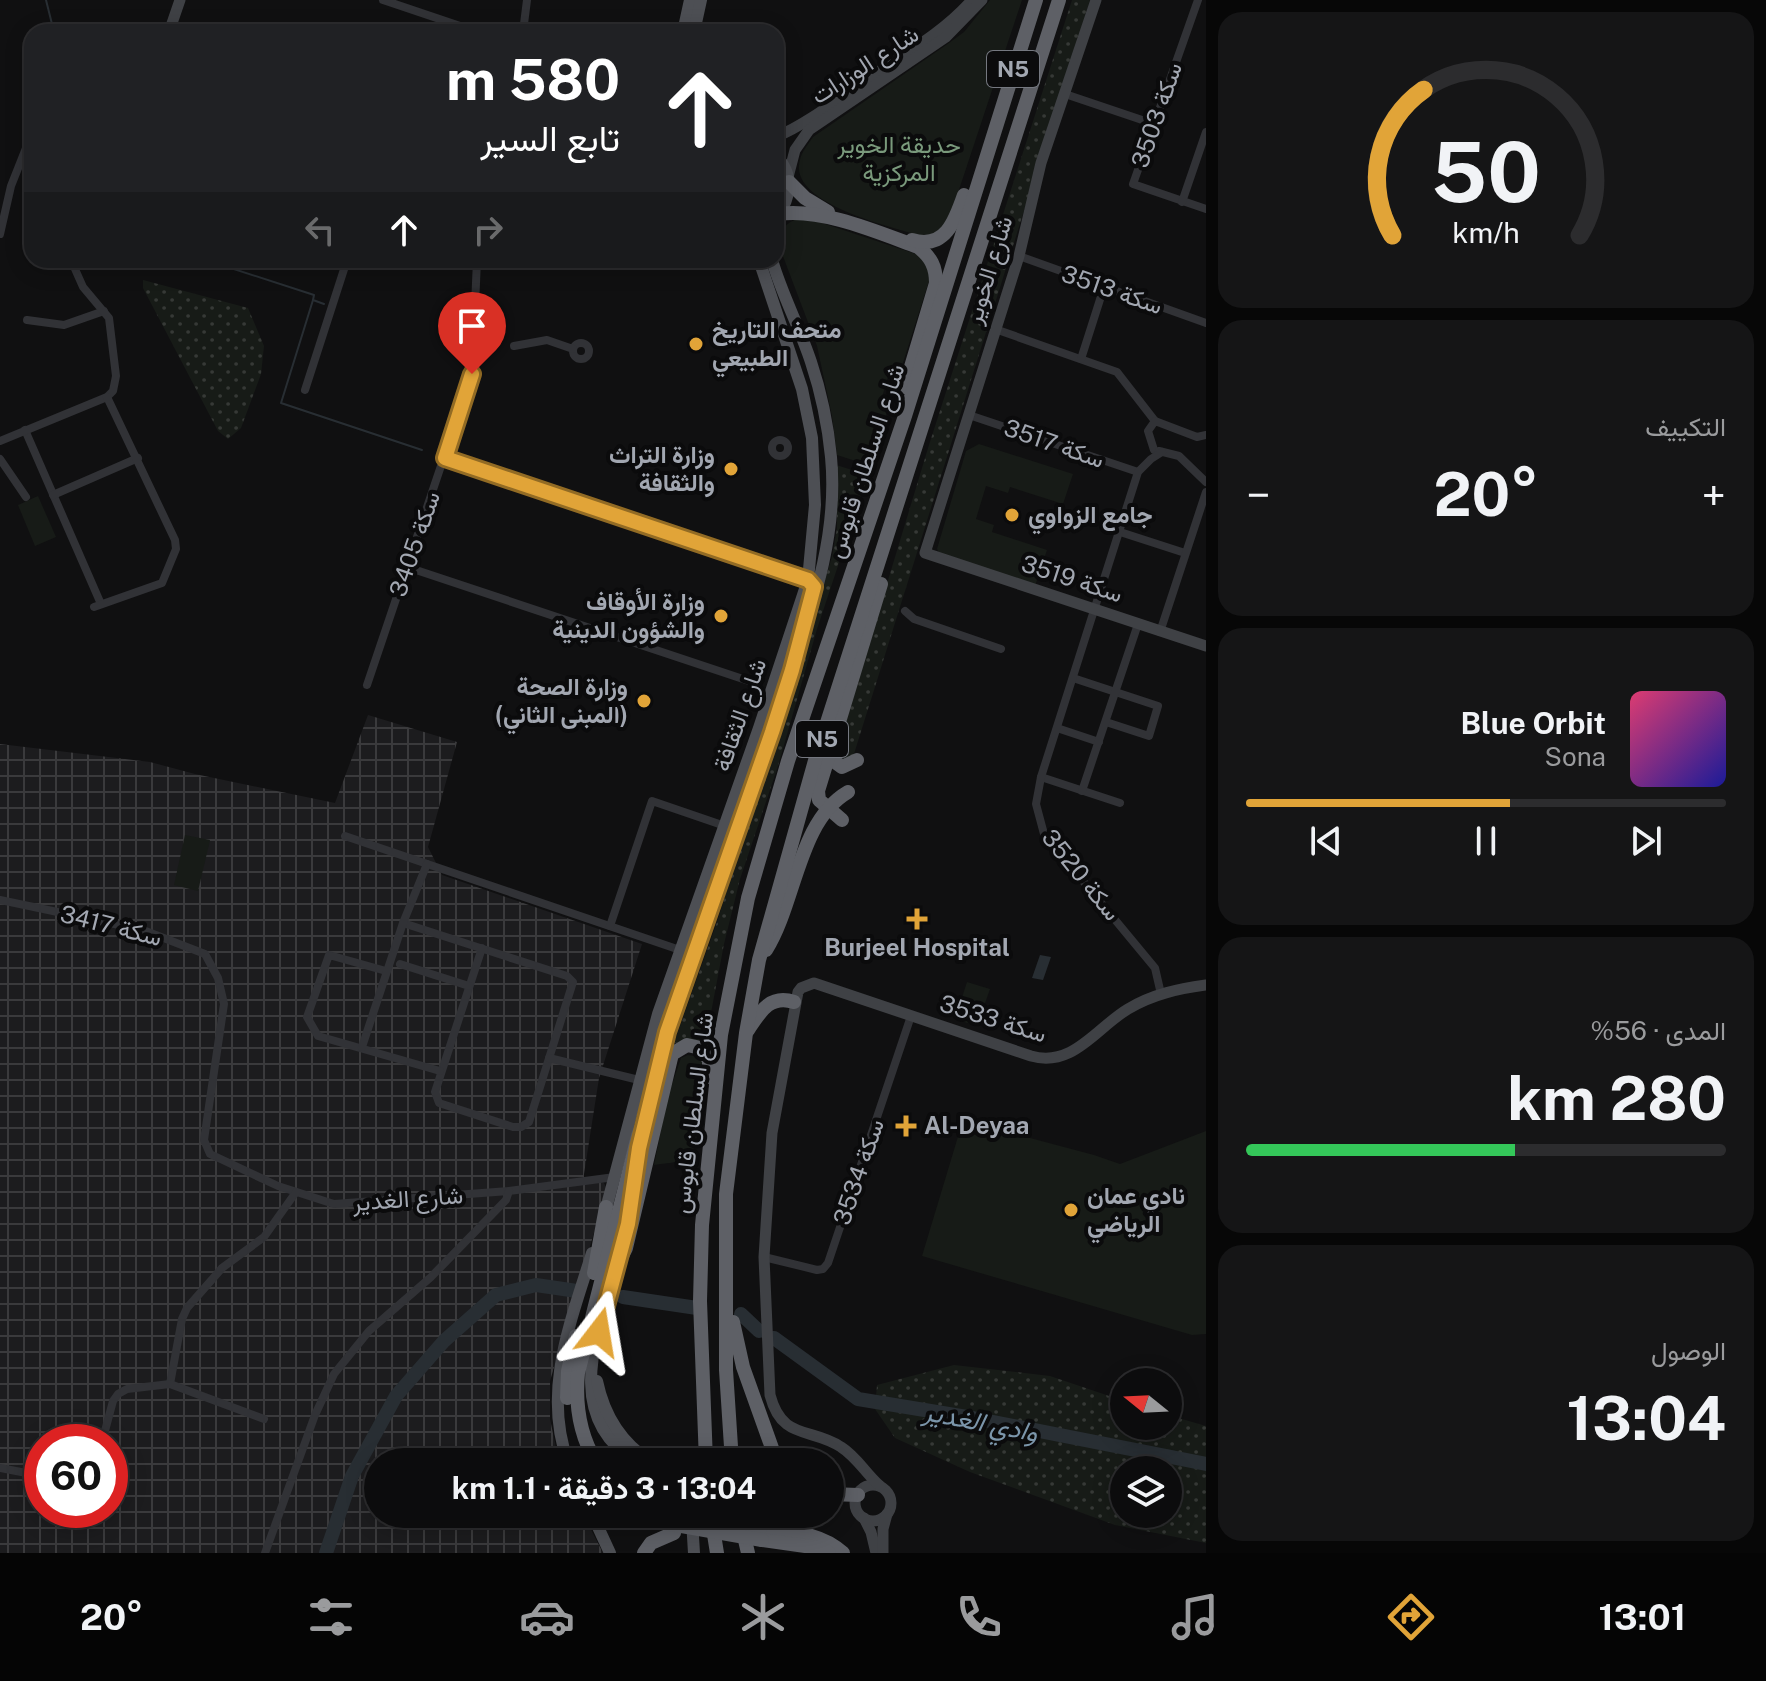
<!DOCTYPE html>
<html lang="ar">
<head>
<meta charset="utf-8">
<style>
	body { margin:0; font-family:"Public Sans",Vazirmatn,sans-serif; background:#151516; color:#f1f3f6; direction:rtl; height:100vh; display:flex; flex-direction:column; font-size:30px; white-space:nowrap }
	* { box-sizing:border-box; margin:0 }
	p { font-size:26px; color:#9a9b9d }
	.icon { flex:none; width:44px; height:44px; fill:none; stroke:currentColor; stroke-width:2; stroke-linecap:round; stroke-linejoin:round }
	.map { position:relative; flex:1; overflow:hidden; direction:ltr }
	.drawer { display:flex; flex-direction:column; gap:12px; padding:12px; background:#070707; width:560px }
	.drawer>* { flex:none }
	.top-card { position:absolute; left:24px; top:24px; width:760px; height:244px; border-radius:24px; box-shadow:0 4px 20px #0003,0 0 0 2px #2c2c2e; direction:rtl; background:#202124; color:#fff; overflow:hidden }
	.needle { width:52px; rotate:288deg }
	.tools { position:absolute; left:1110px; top:1368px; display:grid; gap:16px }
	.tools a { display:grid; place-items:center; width:72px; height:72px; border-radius:50%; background:#0c0c0d; box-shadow:0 4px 20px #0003,0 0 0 2px #2c2c2e; font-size:40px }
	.speed { position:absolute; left:24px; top:1424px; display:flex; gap:16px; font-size:40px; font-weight:700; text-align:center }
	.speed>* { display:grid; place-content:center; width:104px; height:104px; border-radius:50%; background:#0c0c0d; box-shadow:0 4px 20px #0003,0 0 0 2px #2c2c2e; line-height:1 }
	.speed .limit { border:12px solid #d22; background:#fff; color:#111 }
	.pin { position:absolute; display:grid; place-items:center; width:68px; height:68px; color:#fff; margin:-82px -34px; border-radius:50% 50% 50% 0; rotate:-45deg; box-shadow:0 0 8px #0007 }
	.pin .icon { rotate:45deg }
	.me { position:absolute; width:88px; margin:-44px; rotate:14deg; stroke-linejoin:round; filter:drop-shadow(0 0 6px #0008) }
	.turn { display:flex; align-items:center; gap:28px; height:168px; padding:0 32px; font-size:36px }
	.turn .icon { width:104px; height:104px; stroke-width:2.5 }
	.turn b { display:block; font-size:56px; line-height:68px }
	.lanes { display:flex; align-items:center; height:76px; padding:0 32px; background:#0003; justify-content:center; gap:40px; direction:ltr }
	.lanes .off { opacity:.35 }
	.big { font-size:60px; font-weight:700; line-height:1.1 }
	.drawer .tile { flex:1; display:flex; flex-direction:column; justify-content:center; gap:12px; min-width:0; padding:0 28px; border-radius:24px; background:#151516 }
	.drawer .dial { align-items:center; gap:0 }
	.dial svg { height:208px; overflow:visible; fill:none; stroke:#2c2c2e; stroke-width:7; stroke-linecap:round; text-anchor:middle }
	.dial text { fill:#f1f3f6; stroke:none }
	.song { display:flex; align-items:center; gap:24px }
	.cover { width:96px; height:96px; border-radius:12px; background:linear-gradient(135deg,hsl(340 70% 55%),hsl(240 70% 35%)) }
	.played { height:8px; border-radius:4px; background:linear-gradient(90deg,#e1a438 55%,#2c2c2e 55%) }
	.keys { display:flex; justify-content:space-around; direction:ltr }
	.heat { display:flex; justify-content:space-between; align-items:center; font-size:44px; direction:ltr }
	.charge { height:12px; border-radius:6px; background:linear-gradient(90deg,#34c759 56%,#2c2c2e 0) }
	.trip { position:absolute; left:364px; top:1448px; width:480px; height:80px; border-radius:40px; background:#0c0c0d; box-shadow:0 4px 20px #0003,0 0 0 2px #2c2c2e; font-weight:700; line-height:80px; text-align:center; direction:rtl }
	.tabs { display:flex; height:128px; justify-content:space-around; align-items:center; background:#050505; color:#9a9b9d }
	.tabs .icon { width:56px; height:56px }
	.tabs .selected { color:#e1a438 }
	.tabs b { font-size:36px; color:#f1f3f6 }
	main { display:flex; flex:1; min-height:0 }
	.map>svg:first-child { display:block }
</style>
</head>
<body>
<main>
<section class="drawer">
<div class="tile dial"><svg viewBox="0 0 100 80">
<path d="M14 69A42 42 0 1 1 86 69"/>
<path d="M14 69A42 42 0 0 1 26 13" stroke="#e1a438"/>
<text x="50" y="56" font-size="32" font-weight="700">50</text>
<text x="50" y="72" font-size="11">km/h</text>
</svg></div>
<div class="tile"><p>التكييف</p>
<div class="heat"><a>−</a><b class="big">20°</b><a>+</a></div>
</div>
<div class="tile">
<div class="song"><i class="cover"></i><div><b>Blue Orbit</b><p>Sona</p></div></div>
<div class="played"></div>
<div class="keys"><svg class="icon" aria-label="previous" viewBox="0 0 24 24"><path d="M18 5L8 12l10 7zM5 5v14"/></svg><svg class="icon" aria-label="pause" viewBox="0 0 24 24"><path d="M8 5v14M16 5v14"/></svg><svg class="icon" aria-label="next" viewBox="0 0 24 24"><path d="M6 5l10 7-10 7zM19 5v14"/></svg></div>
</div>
<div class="tile"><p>المدى · 56%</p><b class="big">280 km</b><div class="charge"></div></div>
<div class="tile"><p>الوصول</p><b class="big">13:04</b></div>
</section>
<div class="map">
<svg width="1206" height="1553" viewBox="0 0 1206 1553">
	<defs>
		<pattern id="industrial-grid" width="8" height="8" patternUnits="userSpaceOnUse" patternTransform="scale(2)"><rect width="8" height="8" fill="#1c1c1e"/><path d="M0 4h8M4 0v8" fill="none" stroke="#3a3a3c"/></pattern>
		<pattern id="grass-dots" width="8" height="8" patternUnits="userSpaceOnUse" patternTransform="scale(2)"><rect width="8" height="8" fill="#171b17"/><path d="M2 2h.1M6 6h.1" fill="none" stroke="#363936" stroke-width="1.8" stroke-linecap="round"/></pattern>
	</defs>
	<rect width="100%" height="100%" fill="#101011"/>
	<path fill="url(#industrial-grid)" fill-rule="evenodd" d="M 368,715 L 457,742 L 428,847 L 442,875 L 642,944 L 599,1078 L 584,1174 L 584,1183 L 604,1183 L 607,1189 L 550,1381 L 550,1419 L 559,1462 L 378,1462 L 378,1514 L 583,1514 L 603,1553 L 0,1553 L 0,744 L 150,762 L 195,774 L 335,803 ZM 42,1442 L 110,1442 L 110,1510 L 42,1510 Z"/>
	<g fill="url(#grass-dots)" fill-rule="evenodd">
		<path d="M 1072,0 L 1090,0 L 853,757 L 841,762 L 836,752 L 929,445 Z"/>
		<path d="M 143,280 L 248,308 L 264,346 L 261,374 L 241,428 L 228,439 L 218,431 L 143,288 Z"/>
		<path d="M 836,465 L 868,475 L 817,629 L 778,766 L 740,879 L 724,944 L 706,1039 L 674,1043 L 717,922 L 832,557 L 837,528 Z"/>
		<path d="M 954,1365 L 1050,1376 L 1124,1401 L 1124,1426 L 1168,1426 L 1168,1415 L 1206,1426 L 1206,1543 L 1115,1525 L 970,1472 L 895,1438 L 875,1409 L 877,1385 ZM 1124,1470 L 1168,1470 L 1168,1514 L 1124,1514 Z"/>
	</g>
	<g fill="#171b17">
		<path d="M 990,0 L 1022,0 L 947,226 L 937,235 L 922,236 C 892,227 795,205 799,165 C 800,153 807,146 813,137 L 949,43 L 964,32 Z"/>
		<path d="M 804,217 L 919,255 L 930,267 L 929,281 L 901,369 L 891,367 L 880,404 L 888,409 L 871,466 L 837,455 L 832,416 L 817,346 L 781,251 C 780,230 783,222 804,217 Z"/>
		<path d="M 979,444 L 1073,474 L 1063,504 L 1010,487 L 1008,493 L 986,486 L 976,519 L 994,525 L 992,532 L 1047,550 L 1035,586 L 940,554 L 937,549 L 966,451 Z"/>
		<path d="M 38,496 L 56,537 L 35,546 L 18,505 Z"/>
		<path d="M 185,835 L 210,840 L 198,891 L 174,885 Z"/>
		<path d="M 967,982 L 990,989 L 977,1026 L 955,1019 Z"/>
		<path d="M 688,1055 L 699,1057 L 705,1066 L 695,1146 C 687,1164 672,1162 654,1165 L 668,1096 L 681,1058 Z"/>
		<path d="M 963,1120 L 1094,1155 L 1120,1164 L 1206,1131 L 1206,1334 L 1192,1335 L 922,1256 Z"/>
	</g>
	<path fill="#282e33" d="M 1040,955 L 1051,957 L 1043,980 L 1032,978 Z"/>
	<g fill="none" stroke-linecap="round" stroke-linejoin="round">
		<g stroke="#282e33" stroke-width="2">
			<path d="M 46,0 L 54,32"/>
			<path d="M 206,260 L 314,295 L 313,300 L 324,304"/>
			<path d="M 313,300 L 281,403 L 422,450"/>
		</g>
		<g stroke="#282e33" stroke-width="14">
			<path d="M 623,1297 L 697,1308"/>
			<path d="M 741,1314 L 759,1331"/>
			<path d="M 774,1338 L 858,1399 L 973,1418 L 1206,1464"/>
			<path d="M 326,1553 L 352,1476 L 396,1396 L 444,1341 L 496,1295 L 536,1285 L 577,1291"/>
		</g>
		<g stroke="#313236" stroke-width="8">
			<path d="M 383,0 L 478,32"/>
			<path d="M 1198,0 L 1133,184 L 1206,209"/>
			<path d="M 523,32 L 527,0"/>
			<path d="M 1065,94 L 1154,124"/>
			<path d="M 1182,202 L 1206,132"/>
			<path d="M 0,234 L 11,186 L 32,133"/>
			<path d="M 1019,256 L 1206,323"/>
			<path d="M 27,320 L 64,325 L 104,311"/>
			<path d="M 995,329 L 1117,372 L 1155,421"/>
			<circle cx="581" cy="351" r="8"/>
			<path d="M 514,346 L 547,340 L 573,349"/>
			<path d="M 1081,359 L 1104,287"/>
			<path d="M 305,390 L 347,260"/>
			<path d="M 969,415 L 1138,472"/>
			<path d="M 25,430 L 101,604"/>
			<circle cx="780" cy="448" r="8"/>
			<path d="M 0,441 L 107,397 L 113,391 L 116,376 L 109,318 L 83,287 L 71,260"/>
			<path d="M 1154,450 L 1148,431 L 1155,421 L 1197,437 L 1206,435"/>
			<path d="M 1159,451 L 1179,456 L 1206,482"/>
			<path d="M 445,458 L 808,580"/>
			<path d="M 0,459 L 26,497"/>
			<path d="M 53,495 L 138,458"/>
			<path d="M 1117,531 L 1185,553"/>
			<path d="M 407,567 L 755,683"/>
			<path d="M 94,607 L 162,583 L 176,549 L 175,540 L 107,397"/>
			<path d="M 905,611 L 914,619 L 1001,649"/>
			<path d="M 1160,632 L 1206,492"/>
			<path d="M 1073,678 L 1158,706 L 1149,736 L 1106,722"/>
			<path d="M 367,685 L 472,374 L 477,260"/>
			<path d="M 1057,728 L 1099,742"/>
			<path d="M 1041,777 L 1120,803"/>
			<path d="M 1082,791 L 1138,624"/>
			<path d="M 345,836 L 680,950"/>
			<path d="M 0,900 L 143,930 L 205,954 L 218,978 L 224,1004 L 204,1140 L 210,1154 L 278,1186 L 334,1204 L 509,1191 L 615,1177"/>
			<path d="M 403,923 L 567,976 L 573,982 L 529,1122 L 521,1127 L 513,1127 L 439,1103 L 435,1092 L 482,948"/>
			<path d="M 610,926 L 652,801 L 725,826"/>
			<path d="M 400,964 L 469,986"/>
			<path d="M 386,971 L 329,955 L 307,1017 L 318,1036 L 440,1071"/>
			<path d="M 1161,994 L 1155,968 L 1044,834 L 1036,804 L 1041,777 L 1138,472 L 1151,459 L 1162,452"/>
			<path d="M 362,1047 L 403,923 L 427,864"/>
			<path d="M 549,1058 L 639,1080"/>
			<path d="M 764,1257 L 817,1270 L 823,1269 L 828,1263 L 911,1016"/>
			<path d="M 170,1384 L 182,1319 L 187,1308 L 222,1268 L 264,1237 L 296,1192"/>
			<path d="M 102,1442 L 113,1401 L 118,1394 L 127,1389 L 170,1384 L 264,1419"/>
			<path d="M 0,1468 L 42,1476"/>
			<path d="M 265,1553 L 315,1415 L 334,1374 L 369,1331 L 431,1277 L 506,1200 L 509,1191"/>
		</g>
		<g stroke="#3f4145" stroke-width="11">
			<path d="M 1096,0 L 1041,163 L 1019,256 L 925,553 L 1206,646"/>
			<path d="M 169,32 L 180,0"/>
			<path d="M 776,137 C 811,122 840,97 872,76 C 906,53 944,32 972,0"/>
			<path d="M 788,177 L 795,150 L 809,130 L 946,37 L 982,0"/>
			<circle cx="873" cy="1503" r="18"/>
			<path d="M 880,1486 C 866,1474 857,1457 841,1447 C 811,1427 782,1441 770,1395 L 764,1257 L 772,1133 L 798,992 L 801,988 L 814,983 L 1031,1056 C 1073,1068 1096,1028 1128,1009 C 1153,994 1178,989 1206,985"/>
			<path d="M 864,1518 L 871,1532 L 876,1553"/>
			<path d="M 883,1553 L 883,1529 L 887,1514"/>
		</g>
		<g stroke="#4d4f54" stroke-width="12">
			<path d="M 683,32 L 690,0"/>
			<path d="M 694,32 L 701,0"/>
			<path d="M 776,156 C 794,174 792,198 776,217"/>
			<path d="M 644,1126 C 675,977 737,837 784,693 C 809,616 839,540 831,457 C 828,426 821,392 811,362 C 800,328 782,295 772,260"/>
			<path d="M 604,1216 L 658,1014 L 759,728 L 808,580 L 815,505 L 812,438 L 802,389 L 759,260"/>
			<path d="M 618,1261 C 600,1327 559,1416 637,1462"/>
			<path d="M 597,1381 C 604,1415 621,1443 651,1462"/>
			<path d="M 568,1462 C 542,1391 571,1321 592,1253"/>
			<path d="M 592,1514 L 610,1553"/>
			<path d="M 692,1520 L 694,1553"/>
		</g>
		<g stroke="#5e6066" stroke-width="14">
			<path d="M 789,182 L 805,198 L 828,212"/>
			<path d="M 779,214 C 822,208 877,232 918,247 C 931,257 936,267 936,283 L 905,387"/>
			<path d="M 912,240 C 945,250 955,221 964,195"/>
			<path d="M 831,751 L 831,759 L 842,767 L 857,760"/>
			<path d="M 842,820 L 819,800 L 818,791 L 881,584"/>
			<path d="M 766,950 C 796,902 798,821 848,792"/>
			<path d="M 748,1030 C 760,1012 770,994 794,1002"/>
			<path d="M 615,1270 L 626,1248 L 672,1054 L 687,1045 L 701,1048 L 709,1060 L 709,1077"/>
			<path d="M 594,1273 L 606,1207"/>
			<path d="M 733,1322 L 743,1367 L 777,1462"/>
			<path d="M 567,1398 L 568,1371 L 576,1336"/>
			<path d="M 596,1462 C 579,1434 575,1405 578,1373 L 638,1136 L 645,1117"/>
			<path d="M 706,1462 L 700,1301 L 702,1225 L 721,1035 L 748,898 L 788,761 L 905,416 L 1036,0"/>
			<path d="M 732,1462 L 726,1370 L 726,1194 L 746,1033 L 759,960 L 816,757 L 1059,0"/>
			<path d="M 830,1494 L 858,1495"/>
			<path d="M 639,1514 L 670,1524"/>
			<path d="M 739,1514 L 748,1553"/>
			<path d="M 712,1522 L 717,1553"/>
			<path d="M 760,1528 C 791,1532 820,1532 843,1553"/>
			<path d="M 762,1540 L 819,1548 L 829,1553"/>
			<path d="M 644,1553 L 651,1543 L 674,1533"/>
		</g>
		<g stroke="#5e6066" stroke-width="14">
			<path d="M 671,1515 L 760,1528"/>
			<path d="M 670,1524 L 762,1540"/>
		</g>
	</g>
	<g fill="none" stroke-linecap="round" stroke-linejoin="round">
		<g stroke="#926b24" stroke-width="20">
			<path id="route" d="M 472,374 L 445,458 L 808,580 L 814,587 L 792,670 L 772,732 L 667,1032 L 639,1148 L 628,1224 L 599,1332"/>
		</g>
		<use href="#route" stroke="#e1a438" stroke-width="14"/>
	</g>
	<g fill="#e1a438" stroke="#0b0b0c" stroke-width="3">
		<circle cx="696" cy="344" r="8"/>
		<circle cx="731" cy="469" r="8"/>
		<circle cx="1012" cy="515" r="8"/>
		<circle cx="721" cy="616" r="8"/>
		<circle cx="644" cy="701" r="8"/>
		<path d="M913 907h8v8h8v8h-8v8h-8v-8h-8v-8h8z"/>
		<path d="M902 1114h8v8h8v8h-8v8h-8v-8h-8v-8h8z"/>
		<circle cx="1071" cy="1210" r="8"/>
	</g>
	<g text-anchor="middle" stroke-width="8" stroke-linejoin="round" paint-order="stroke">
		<g fill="#0b0b0c" stroke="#757880" stroke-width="2">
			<rect x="987" y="51" width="52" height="36" rx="6"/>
			<rect x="796" y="721" width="52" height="36" rx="6"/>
		</g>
		<g font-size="22" font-weight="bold" fill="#a2a7b1">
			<text x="1013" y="77">N5</text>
			<text x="822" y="747">N5</text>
		</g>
		<g font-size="24" fill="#a2a7b1" stroke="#0b0b0c">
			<text transform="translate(865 65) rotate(-33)" y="8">شارع الوزارات</text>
			<text transform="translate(1157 115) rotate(-71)" y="8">سكة 3503</text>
			<text transform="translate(989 270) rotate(-73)" y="8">شارع الخوير</text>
			<text transform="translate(1112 290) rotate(19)" y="8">سكة 3513</text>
			<text transform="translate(1054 444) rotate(19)" y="8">سكة 3517</text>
			<text transform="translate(866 461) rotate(-72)" y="8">شارع السلطان قابوس</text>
			<text transform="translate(415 544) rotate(-71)" y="8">سكة 3405</text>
			<text transform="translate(1072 579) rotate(18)" y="8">سكة 3519</text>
			<text transform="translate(740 715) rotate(-71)" y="8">شارع الثقافة</text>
			<text transform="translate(1081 875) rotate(51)" y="8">سكة 3520</text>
			<text transform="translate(111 926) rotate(14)" y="8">سكة 3417</text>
			<text transform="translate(993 1019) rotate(17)" y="8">سكة 3533</text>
			<text transform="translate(693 1113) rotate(-83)" y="8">شارع السلطان قابوس</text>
			<text transform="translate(859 1172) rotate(-71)" y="8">سكة 3534</text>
			<text transform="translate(408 1199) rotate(-4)" y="8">شارع الغدير</text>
		</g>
		<g font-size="24" fill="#7a9a7c" stroke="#0b0b0c">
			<text x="899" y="153">حديقة الخوير<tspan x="899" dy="28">المركزية</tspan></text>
		</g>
		<g font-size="24" font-weight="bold" fill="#a2a7b1" stroke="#0b0b0c" text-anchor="start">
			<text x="712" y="338">متحف التاريخ<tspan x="712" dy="28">الطبيعي</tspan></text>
			<text x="715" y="463" text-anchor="end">وزارة التراث<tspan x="715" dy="28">والثقافة</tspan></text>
			<text x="1028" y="523">جامع الزواوي</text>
			<text x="705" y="610" text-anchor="end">وزارة الأوقاف<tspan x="705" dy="28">والشؤون الدينية</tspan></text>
			<text x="628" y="695" text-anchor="end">وزارة الصحة<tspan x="628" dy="28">(المبنى الثاني)</tspan></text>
			<text x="917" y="956" text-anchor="middle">Burjeel Hospital</text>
			<text x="924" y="1134">Al-Deyaa</text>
			<text x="1087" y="1204">نادي عمان<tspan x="1087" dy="28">الرياضي</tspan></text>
		</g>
		<g font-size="26" font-style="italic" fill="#7b95aa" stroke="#0b0b0c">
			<text transform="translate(981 1422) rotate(11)" y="9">وادي الغدير</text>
		</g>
	</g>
</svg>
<div class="tools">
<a><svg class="needle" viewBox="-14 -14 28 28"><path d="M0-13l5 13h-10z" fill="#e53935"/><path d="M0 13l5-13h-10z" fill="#9a9b9d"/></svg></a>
<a><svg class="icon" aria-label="layers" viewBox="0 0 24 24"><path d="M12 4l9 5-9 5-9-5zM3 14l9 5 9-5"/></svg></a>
</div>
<div class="speed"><div class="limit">60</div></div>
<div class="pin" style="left:472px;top:374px;background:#d93025"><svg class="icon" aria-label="arrive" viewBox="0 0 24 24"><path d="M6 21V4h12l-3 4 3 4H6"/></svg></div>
<svg class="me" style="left:599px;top:1332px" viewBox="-20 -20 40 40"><path d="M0-17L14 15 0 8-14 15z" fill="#e1a438" stroke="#fff" stroke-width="4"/></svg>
<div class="trip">13:04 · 3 دقيقة · 1.1 km</div>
<div class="top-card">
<div class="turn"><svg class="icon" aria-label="ahead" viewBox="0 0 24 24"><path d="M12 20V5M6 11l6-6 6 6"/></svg><div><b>580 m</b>تابع السير</div></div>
<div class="lanes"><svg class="icon off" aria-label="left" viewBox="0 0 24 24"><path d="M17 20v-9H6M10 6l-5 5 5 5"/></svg><svg class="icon" aria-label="ahead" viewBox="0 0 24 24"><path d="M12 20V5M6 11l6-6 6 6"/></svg><svg class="icon off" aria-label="right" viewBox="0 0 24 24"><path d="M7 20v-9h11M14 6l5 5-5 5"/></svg></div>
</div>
</div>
</main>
<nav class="tabs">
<b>13:01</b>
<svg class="icon selected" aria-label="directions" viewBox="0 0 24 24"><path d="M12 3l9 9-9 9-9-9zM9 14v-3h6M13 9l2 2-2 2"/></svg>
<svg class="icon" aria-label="music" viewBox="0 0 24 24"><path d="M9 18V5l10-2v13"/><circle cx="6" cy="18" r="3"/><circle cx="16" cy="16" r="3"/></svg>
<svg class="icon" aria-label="phone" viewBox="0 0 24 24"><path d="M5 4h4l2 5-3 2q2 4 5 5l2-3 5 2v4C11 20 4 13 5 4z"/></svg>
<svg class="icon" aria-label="climate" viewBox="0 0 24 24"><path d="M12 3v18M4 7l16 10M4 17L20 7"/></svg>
<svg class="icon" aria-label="car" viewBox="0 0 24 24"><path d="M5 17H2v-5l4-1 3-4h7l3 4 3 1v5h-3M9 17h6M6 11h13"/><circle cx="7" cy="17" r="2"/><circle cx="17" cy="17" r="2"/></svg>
<svg class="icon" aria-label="filters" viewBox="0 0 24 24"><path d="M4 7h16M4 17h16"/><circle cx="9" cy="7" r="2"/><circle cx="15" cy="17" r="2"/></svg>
<b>20°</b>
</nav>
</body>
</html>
